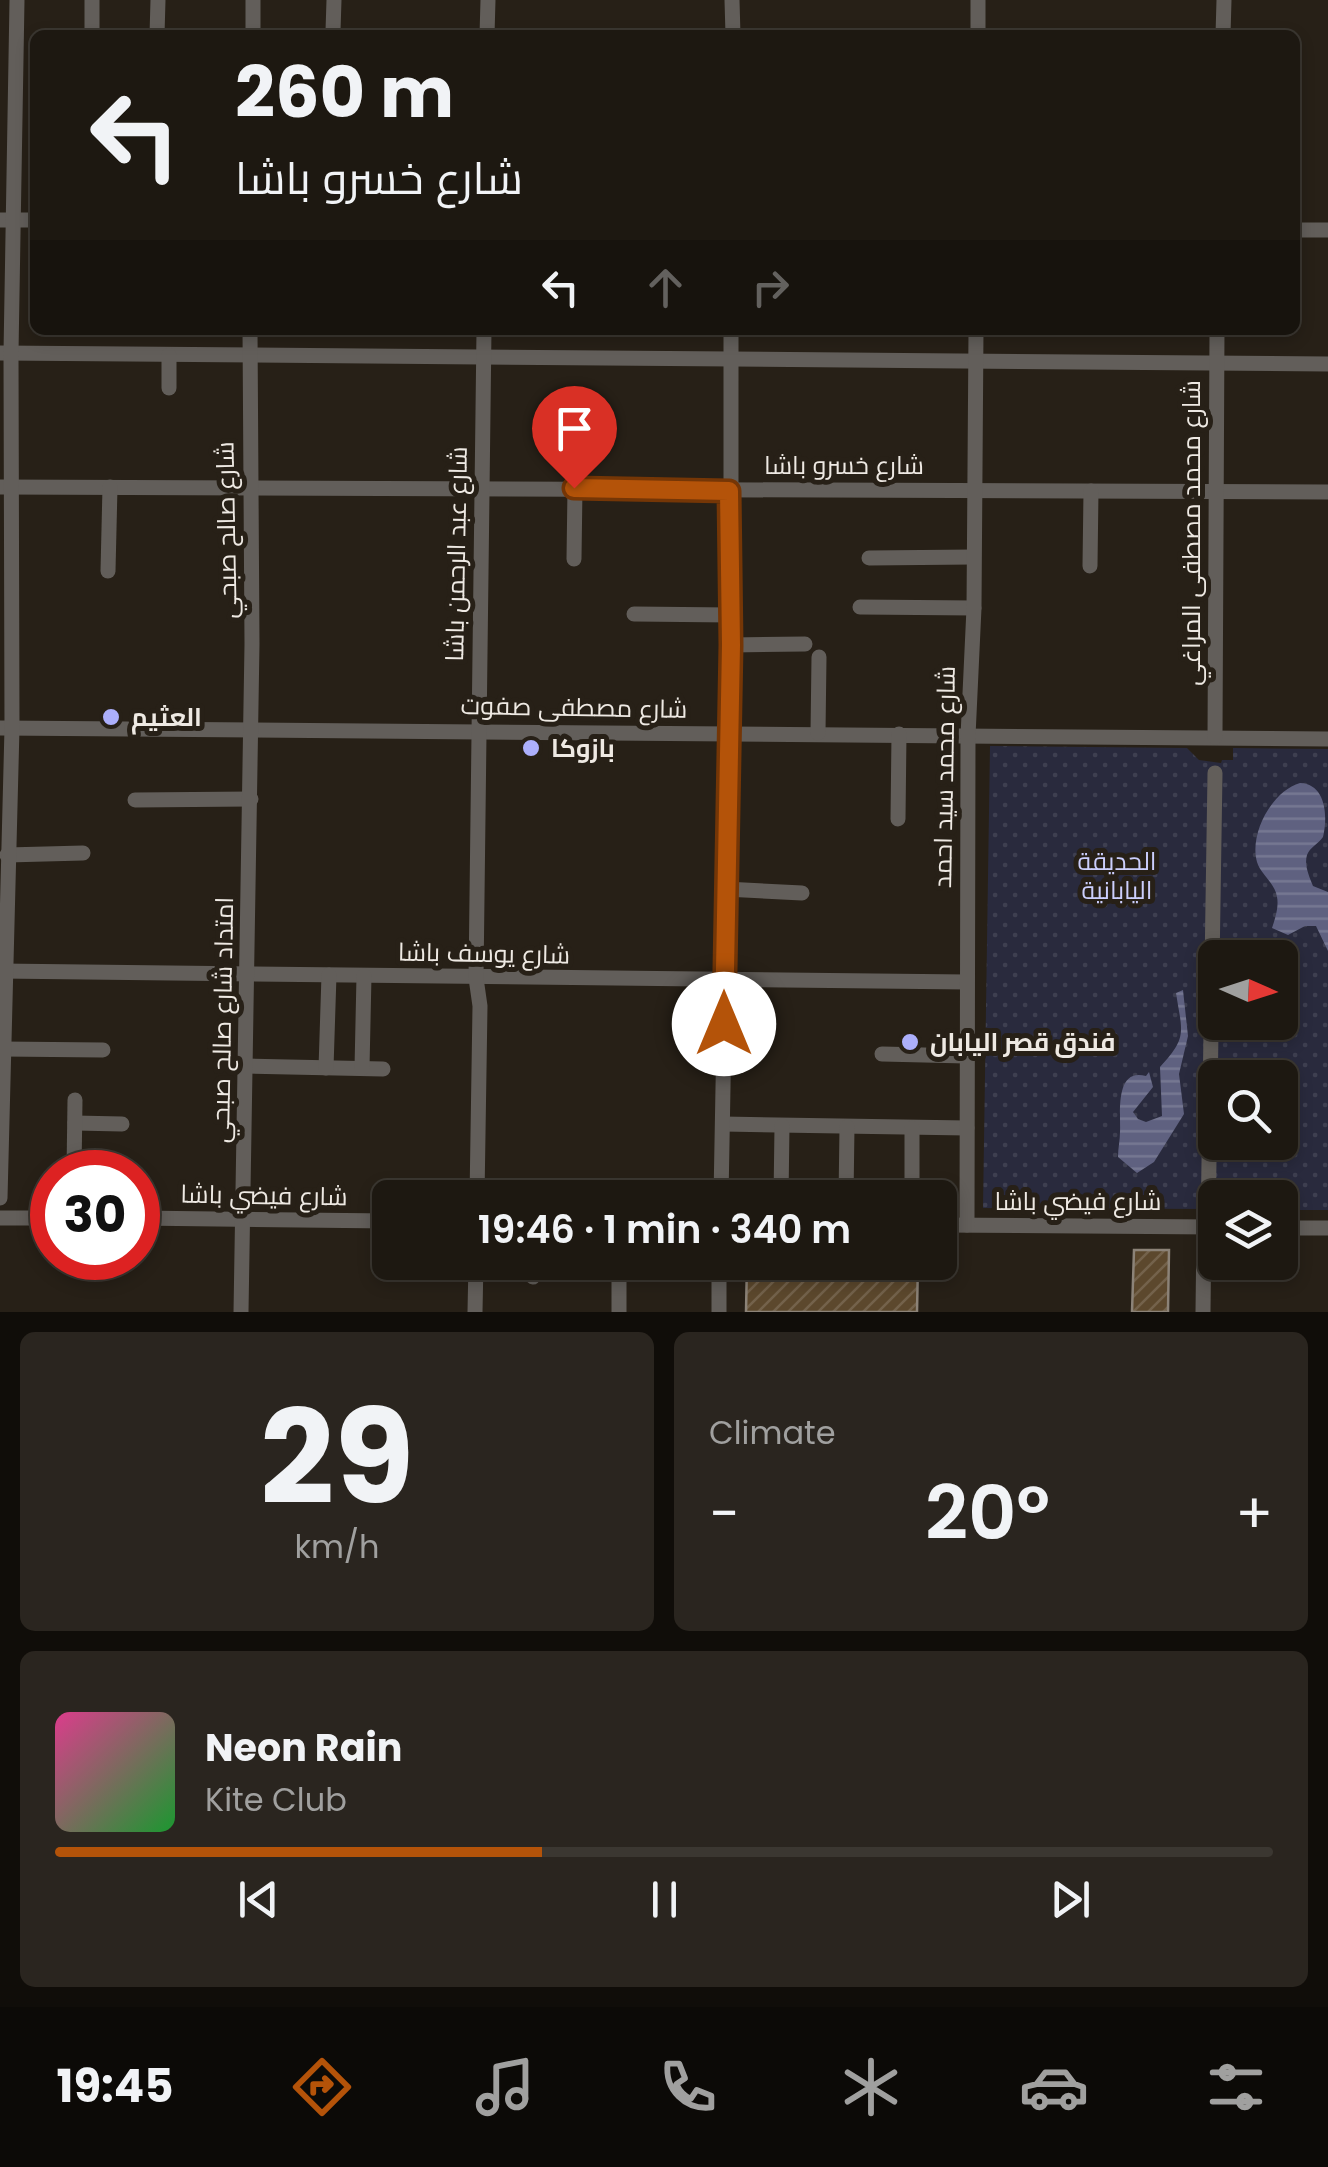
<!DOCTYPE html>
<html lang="en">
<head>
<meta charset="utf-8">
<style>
	body { margin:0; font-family:Poppins,Cairo,sans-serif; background:#2a251f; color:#f1f3f6; height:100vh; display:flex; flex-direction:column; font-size:38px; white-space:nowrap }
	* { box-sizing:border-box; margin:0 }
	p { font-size:32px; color:#a0a09f }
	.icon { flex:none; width:55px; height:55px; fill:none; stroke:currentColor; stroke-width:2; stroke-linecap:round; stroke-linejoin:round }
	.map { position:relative; height:1312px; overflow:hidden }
	.panel { display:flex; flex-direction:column; gap:20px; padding:20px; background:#100d09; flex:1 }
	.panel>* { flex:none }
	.banner { position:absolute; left:30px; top:30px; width:1270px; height:305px; border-radius:15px; box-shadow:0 5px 15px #0003,0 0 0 2px #3b3731; background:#1d1811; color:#f1f3f6; overflow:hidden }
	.needle { width:65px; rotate:93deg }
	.tools { position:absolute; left:1198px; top:940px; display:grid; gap:20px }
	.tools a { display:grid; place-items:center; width:100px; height:100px; border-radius:15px; background:#1d1811; box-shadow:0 5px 15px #0003,0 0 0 2px #3b3731; font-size:50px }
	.speed { position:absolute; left:30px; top:1150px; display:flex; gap:20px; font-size:50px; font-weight:700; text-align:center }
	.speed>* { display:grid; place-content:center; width:130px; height:130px; border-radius:50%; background:#1d1811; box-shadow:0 5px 15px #0003,0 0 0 2px #3b3731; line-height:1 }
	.speed .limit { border:15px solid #d22; background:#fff; color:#111 }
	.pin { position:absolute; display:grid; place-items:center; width:85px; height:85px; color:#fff; margin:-102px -42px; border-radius:50% 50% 50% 0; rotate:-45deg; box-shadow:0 0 10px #0007 }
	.pin .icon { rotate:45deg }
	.me { position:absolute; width:110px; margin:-55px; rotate:0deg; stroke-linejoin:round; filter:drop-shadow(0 0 8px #0008) }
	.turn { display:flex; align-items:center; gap:35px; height:210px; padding:0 40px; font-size:45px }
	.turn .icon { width:130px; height:130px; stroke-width:2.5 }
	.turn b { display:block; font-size:70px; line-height:85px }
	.lanes { display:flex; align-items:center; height:95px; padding:0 40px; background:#0003; justify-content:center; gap:50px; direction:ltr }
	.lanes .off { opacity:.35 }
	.big { font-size:75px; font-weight:600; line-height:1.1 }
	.panel .card { flex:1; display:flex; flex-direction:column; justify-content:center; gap:15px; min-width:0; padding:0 35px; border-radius:15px; background:#2a251f }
	.panel .dial { align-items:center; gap:0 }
	.dial b { font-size:130px; line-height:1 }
	.song { display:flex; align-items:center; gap:30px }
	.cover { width:120px; height:120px; border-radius:15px; background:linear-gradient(135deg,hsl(330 70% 55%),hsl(130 70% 35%)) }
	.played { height:10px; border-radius:5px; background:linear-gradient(90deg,#b45309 40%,#3b3731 40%) }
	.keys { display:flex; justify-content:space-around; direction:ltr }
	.heat { display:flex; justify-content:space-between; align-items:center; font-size:55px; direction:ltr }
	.panel .tiles { flex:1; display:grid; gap:20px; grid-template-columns:1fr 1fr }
	.card:last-child { grid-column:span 2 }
	.trip { position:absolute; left:372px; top:1180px; width:585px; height:100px; border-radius:15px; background:#1d1811; box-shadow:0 5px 15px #0003,0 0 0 2px #3b3731; font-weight:600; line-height:100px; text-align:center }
	.dock { display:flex; height:160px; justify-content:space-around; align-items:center; background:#0c0a07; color:#a0a09f }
	.dock .icon { width:70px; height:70px }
	.dock .on { color:#b45309 }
	.dock b { font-size:45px; color:#f1f3f6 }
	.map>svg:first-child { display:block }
</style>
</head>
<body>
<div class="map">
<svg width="1328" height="1312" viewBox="0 0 1328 1312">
	<defs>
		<pattern id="park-dots" width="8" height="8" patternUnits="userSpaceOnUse" patternTransform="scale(2.5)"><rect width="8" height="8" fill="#292a3d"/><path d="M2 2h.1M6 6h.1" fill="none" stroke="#3e3f50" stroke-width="1.8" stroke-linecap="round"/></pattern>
		<pattern id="water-rules" width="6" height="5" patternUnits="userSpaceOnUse" patternTransform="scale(2.5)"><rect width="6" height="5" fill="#5f6180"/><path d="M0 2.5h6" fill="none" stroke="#767892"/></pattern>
		<pattern id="building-hatch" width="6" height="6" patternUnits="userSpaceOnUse" patternTransform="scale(2.5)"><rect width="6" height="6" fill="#5c482d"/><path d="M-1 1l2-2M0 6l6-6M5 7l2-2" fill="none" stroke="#74624b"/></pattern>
	</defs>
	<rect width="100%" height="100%" fill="#272017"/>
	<path fill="url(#park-dots)" fill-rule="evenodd" d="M 990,746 L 1187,748 L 1199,760 L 1221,763 L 1222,760 L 1233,760 L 1233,748 L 1328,749 L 1328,1210 L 1280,1210 L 1280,1198 L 1215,1198 L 1215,1209 L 983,1208 ZM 1215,958 L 1280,958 L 1280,1022 L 1215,1022 ZM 1215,1078 L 1280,1078 L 1280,1142 L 1215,1142 Z"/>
	<g fill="url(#water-rules)">
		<path d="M 1300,783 C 1326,784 1328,816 1323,837 C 1318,844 1310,847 1307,855 C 1304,865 1309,876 1313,886 L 1328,892 L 1328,951 L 1316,926 L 1305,926 L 1288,935 L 1272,928 C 1275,919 1279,907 1277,897 C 1275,883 1261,875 1257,862 C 1249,834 1272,791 1300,783 Z"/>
		<path d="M 1183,990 L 1188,1036 L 1179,1074 L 1184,1114 L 1154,1162 L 1137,1173 L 1118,1157 C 1118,1148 1120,1140 1120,1132 C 1121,1115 1114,1067 1146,1076 L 1149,1072 L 1153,1087 L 1133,1112 L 1138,1119 L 1146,1122 L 1162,1116 L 1160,1067 C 1188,1037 1182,1032 1176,993 Z"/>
	</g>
	<g fill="url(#building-hatch)" stroke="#8c8378" stroke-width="2.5">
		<path d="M 1134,1250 L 1169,1250 L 1168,1312 L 1132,1312 Z"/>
		<path d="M 747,1262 L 918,1262 L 917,1312 L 746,1312 Z"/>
	</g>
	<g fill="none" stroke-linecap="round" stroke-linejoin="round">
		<g stroke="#625e5a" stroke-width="15">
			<path d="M 92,0 L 92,35"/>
			<path d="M 732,0 L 733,35"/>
			<path d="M 978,0 L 978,35"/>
			<path d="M 333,31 L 334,0"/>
			<path d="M 157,35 L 158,0"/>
			<path d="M 253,35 L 253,0"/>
			<path d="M 487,35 L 488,0"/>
			<path d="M 1223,35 L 1224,0"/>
			<path d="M 0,220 L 35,220"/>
			<path d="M 1295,230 L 1328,230"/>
			<path d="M 0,353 L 1328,364"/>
			<path d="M 169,388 L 169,355"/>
			<path d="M 0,487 L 1328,492"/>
			<path d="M 869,558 L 973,557"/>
			<path d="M 574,559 L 575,488"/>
			<path d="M 1090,566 L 1091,491"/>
			<path d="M 108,571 L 110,487"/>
			<path d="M 860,607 L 974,608"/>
			<path d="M 634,614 L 731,615"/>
			<path d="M 731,645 L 805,644"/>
			<path d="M 0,728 L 1328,739"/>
			<path d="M 818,733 L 819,657"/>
			<path d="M 1215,737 L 1217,330"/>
			<path d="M 135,800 L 251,799"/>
			<path d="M 898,819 L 899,734"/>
			<path d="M 7,855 L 83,853"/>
			<path d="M 725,889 L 802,893"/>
			<path d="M 0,971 L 967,982"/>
			<path d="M 2,1049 L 103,1050"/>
			<path d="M 882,1054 L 966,1056"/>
			<path d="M 246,1066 L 383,1069"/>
			<path d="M 326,1068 L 329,975"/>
			<path d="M 362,1068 L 364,976"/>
			<path d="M 75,1123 L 122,1124"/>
			<path d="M 723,1124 L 967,1128"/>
			<path d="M 912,1128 L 912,1198"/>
			<path d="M 74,1172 L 75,1100"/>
			<path d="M 0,1198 L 12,728 L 11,353 L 17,0"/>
			<path d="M 477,1198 L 480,1006 L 476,978 L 484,330"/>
			<path d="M 721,1198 L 731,645 L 731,330"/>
			<path d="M 781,1198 L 782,1126"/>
			<path d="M 846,1198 L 847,1127"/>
			<path d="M 0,1218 L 52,1218"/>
			<path d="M 138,1218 L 390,1221"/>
			<path d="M 940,1225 L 1215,1227"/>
			<path d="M 967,1225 L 968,736 L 974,608 L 976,330"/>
			<path d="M 1208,1227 L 1215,773"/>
			<path d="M 1280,1228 L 1328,1228"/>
			<path d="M 619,1262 L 619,1312"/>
			<path d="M 572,1273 L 573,1262"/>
			<path d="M 533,1277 L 534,1262"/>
			<path d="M 241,1312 L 252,644 L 250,330"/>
			<path d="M 475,1312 L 476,1262"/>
			<path d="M 719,1312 L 719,1262"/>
			<path d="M 1203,1312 L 1204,1227"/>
		</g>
	</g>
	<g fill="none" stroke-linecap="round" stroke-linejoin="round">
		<g stroke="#753606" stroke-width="25">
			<path id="route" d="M 574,488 L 729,491 L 731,645 L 724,1024"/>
		</g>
		<use href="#route" stroke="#b45309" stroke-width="18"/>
	</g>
	<g fill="#acaffb" stroke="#272017" stroke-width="4">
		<circle cx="111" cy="717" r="10"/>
		<circle cx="531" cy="748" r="10"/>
		<circle cx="910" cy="1042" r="10"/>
	</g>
	<g text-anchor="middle" stroke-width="10" stroke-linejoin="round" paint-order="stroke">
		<g font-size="25" fill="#eee9e3" stroke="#272017">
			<text x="844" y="474">شارع خسرو باشا</text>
			<text transform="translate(226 530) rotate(-91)" y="9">شارع صالح صبحي</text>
			<text transform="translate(1191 533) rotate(-90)" y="9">شارع محمد مصطفى المراغي</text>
			<text transform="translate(456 554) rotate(-89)" y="9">شارع عبد الرحمن باشا</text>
			<text transform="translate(574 707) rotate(1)" y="9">شارع مصطفى صفوت</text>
			<text transform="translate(944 777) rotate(-89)" y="9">شارع محمد سيد احمد</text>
			<text transform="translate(484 953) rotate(1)" y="9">شارع يوسف باشا</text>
			<text transform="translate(222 1020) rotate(-89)" y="9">امتداد شارع صالح صبحي</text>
			<text transform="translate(264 1195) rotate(1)" y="9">شارع فيضي باشا</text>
			<text x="1078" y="1210">شارع فيضي باشا</text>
		</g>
		<g font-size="25" font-weight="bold" fill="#eee9e3" stroke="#272017" text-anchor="start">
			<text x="131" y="726">العثيم</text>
			<text x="551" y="757">بازوكا</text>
			<text x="930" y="1051">فندق قصر اليابان</text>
		</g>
		<g font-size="25" fill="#cccffd" stroke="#272017">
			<text x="1117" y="870">الحديقة<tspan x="1117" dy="29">اليابانية</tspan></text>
		</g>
	</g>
</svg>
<div class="tools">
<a><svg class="needle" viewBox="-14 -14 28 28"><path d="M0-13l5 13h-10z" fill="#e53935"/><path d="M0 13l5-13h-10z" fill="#a0a09f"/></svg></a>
<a><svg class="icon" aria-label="search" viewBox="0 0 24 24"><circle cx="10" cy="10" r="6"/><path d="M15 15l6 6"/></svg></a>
<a><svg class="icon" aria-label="layers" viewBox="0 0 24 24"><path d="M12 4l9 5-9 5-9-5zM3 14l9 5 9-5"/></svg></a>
</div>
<div class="speed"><div class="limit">30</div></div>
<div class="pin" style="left:574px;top:488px;background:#d93025"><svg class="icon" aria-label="arrive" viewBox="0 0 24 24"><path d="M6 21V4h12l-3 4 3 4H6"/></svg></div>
<svg class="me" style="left:724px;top:1024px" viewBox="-20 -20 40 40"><circle r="19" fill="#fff"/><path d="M0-13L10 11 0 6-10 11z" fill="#b45309"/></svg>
<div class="trip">19:46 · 1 min · 340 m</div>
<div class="banner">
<div class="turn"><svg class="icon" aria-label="left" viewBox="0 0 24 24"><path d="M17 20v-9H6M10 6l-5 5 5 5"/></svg><div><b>260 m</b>شارع خسرو باشا</div></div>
<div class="lanes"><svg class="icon" aria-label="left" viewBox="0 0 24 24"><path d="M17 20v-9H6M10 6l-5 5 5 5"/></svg><svg class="icon off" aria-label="ahead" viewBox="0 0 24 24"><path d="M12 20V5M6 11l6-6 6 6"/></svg><svg class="icon off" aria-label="right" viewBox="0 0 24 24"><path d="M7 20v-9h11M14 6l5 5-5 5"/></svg></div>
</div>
</div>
<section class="panel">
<div class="tiles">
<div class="card dial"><b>29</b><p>km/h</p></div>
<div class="card"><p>Climate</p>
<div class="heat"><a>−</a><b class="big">20°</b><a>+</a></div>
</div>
<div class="card">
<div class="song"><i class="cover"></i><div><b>Neon Rain</b><p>Kite Club</p></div></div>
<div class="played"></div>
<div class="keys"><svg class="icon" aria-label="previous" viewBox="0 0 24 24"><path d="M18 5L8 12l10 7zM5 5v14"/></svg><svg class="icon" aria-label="pause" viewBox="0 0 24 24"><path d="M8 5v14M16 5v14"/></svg><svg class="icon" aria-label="next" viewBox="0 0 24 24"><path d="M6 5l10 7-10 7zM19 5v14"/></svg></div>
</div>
</div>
</section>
<nav class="dock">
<b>19:45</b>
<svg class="icon on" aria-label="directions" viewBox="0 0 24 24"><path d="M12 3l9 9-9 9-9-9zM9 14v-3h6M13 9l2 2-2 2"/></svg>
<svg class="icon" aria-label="music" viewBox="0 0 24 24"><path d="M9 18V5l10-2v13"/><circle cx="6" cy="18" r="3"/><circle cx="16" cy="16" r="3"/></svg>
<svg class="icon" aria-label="phone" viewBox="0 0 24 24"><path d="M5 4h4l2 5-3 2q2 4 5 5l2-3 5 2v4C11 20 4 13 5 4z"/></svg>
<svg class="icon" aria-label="climate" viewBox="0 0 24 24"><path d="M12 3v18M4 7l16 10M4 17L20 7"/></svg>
<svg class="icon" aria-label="car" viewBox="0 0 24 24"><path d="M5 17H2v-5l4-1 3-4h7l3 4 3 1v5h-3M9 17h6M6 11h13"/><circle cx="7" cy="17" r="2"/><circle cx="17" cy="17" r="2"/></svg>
<svg class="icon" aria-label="filters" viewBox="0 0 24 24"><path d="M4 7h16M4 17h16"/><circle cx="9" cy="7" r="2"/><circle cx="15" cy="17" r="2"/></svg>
</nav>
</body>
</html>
